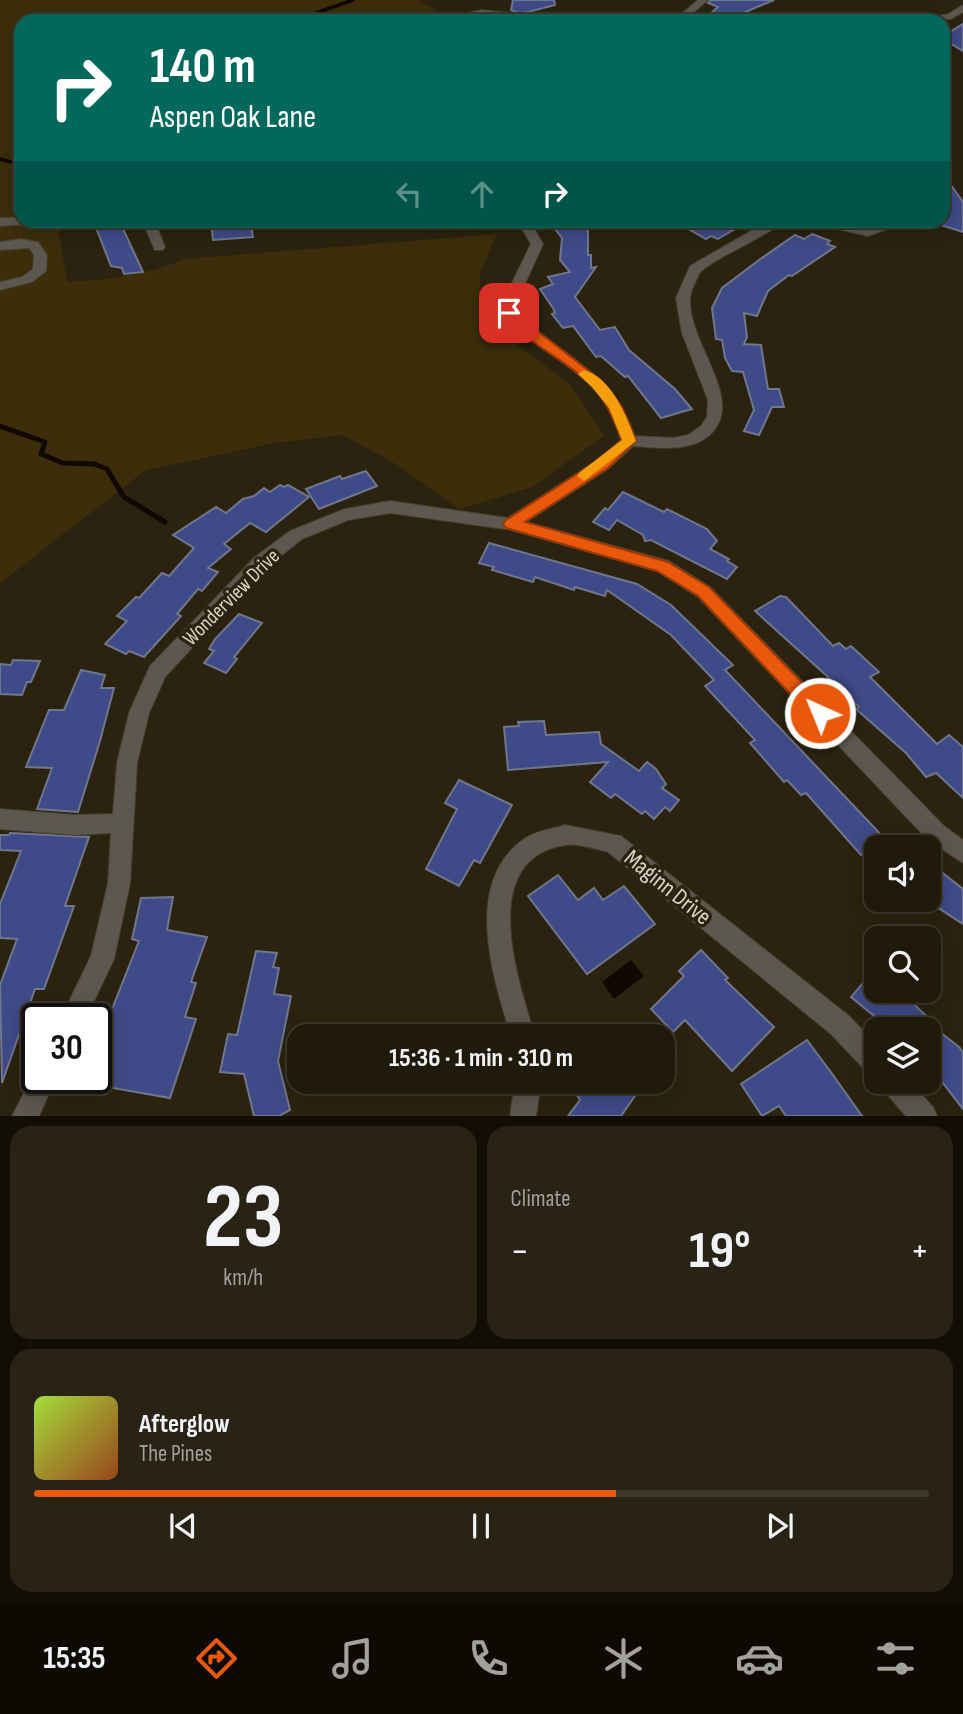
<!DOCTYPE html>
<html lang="en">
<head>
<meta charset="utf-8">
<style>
	body { margin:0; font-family:"Sofia Sans Condensed",sans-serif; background:#282314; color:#f1f3f6; height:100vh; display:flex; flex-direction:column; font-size:26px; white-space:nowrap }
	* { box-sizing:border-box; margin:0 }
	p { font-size:23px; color:#a2a19d }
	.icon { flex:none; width:38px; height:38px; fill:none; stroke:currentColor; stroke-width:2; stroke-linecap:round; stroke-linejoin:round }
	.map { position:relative; height:1116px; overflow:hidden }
	.panel { display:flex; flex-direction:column; gap:10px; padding:10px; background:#120e06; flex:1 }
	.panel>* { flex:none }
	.hud { position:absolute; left:14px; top:14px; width:936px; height:214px; border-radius:21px; box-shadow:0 4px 18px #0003,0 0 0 2px #3d382c; background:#00695c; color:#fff; overflow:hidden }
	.fabs { position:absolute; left:864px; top:835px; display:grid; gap:14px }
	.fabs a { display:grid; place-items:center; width:77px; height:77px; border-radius:14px; background:#201a0b; box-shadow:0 4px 18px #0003,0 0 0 2px #3d382c; font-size:35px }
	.speed { position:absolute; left:21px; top:1003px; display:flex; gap:14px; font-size:35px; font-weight:700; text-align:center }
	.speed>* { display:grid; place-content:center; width:91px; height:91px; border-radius:50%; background:#201a0b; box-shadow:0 4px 18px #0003,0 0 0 2px #3d382c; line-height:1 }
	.speed .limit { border:4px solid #111; border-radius:10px; background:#fff; color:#111 }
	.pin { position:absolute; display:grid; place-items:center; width:60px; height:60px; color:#fff; margin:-30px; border-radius:14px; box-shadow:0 4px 10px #0006 }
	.me { position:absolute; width:77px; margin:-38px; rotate:316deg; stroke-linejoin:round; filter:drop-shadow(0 0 5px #0008) }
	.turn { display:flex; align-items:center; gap:24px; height:147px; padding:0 21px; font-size:32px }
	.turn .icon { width:91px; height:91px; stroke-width:2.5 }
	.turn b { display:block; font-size:49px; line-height:60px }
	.lanes { display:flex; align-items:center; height:66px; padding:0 21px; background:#0003; justify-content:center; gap:35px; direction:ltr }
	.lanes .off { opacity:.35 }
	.big { font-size:52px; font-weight:700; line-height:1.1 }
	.panel .tile { flex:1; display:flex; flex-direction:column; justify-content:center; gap:10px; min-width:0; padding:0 24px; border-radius:21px; background:#282314 }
	.panel .dial { align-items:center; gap:0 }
	.dial b { font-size:91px; line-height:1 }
	.song { display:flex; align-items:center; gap:21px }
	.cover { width:84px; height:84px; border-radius:10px; background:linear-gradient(135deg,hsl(80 70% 55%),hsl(20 70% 35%)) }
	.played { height:7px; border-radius:4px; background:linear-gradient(90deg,#ea580c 65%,#3d382c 65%) }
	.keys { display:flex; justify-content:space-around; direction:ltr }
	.heat { display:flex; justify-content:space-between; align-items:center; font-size:38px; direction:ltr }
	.panel .tiles { flex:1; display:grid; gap:10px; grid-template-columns:1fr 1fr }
	.tile:last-child { grid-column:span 2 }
	.trip { position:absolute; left:287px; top:1024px; width:388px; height:70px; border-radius:21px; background:#201a0b; box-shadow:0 4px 18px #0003,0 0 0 2px #3d382c; font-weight:700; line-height:70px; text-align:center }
	.dock { display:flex; height:112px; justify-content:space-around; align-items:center; background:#0d0a04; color:#a2a19d }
	.dock .icon { width:49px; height:49px }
	.dock .active { color:#ea580c }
	.dock b { font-size:32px; color:#f1f3f6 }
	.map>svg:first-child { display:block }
</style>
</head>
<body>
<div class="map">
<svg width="963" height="1116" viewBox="0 0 963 1116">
	<rect width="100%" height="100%" fill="#2b230f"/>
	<path fill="#3c2e0b" d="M 0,0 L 419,0 L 442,14 L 437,21 L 21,21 L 21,220 L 57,221 L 67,282 C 109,280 146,275 185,259 L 497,234 L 480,273 L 481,318 L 569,383 L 604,436 L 532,487 L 459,509 L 399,466 L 343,435 L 275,443 L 146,470 L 0,583 Z"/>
	<path fill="#110800" d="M 631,960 L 644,976 L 614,999 L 602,982 Z"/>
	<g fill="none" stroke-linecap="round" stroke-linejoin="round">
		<g stroke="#110800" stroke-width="3.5">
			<path d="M 312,21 L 316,13 L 353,0"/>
			<path d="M 0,159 L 15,163 L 21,161"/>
		</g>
		<path stroke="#110800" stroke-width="5" d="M 0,426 L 45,442 L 41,454 L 63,463 L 94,464 L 107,469 L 124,497 L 165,522"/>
	</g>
	<g fill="#3f4b88" stroke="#70768c" stroke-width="2">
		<path d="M 513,0 L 554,0 L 555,5 L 520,14 L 511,10 Z"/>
		<path d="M 711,0 L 774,0 L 724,21 L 702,21 L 718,7 L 708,3 Z"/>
		<path d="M 963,24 L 963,51 L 943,39 L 943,36 Z"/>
		<path d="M 943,174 L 963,202 L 963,232 L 937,224 L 943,220 Z"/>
		<path d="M 93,220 L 119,220 L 143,272 L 124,274 L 122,268 L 111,266 Z"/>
		<path d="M 211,220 L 250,220 L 253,237 L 213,240 Z"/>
		<path d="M 552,220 L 580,220 L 588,231 L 588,255 L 591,255 L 591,268 L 596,267 L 575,297 L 600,330 L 615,327 L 629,350 L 675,389 L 692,409 L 661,418 L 628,376 L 625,377 L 601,356 L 596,357 L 573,326 L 563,328 L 552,314 L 555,313 L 553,308 L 540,289 L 553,284 L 548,277 L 570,272 L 560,260 L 562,238 L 551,224 L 554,224 Z"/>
		<path d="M 673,220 L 750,220 L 718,239 L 711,236 L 706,239 Z"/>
		<path d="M 812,234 L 830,241 L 827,244 L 835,247 L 792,276 L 789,275 L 768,291 L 757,316 L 744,313 L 747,337 L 744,344 L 761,345 L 768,389 L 779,389 L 784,407 L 772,407 L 759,435 L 744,431 L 754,410 L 743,372 L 732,371 L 725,358 L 722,340 L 716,339 L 712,308 L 722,288 L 759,260 L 795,235 L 804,239 Z"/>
		<path d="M 366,471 L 377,486 L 319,509 L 306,489 L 340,476 L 342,479 Z"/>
		<path d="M 280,485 L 284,487 L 288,485 L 309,497 L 266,532 L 250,523 L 224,544 L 231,549 L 208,568 L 218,572 L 202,591 L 198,589 L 177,614 L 181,616 L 144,657 L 129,651 L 126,654 L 105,644 L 127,621 L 117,616 L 136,597 L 139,598 L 162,573 L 169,576 L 194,548 L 173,535 L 216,507 L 226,513 L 243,499 L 254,496 L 264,488 L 270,492 Z"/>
		<path d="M 623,492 L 664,512 L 667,509 L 707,529 L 717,541 L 710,549 L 729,559 L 727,561 L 737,567 L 727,579 L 651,540 L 645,541 L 643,535 L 617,520 L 609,530 L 593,522 L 605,508 L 608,510 Z"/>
		<path d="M 489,543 L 637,584 L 671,605 L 733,665 L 725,670 L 887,841 L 861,855 L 806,793 L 801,795 L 787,780 L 784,782 L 750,743 L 755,740 L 705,686 L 714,680 L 671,635 L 607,590 L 605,596 L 575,587 L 574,590 L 535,577 L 533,582 L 492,570 L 494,567 L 479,563 Z"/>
		<path d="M 780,596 L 786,597 L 833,646 L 839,643 L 846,649 L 851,646 L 879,672 L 870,677 L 937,744 L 949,735 L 963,747 L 963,798 L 936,773 L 926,777 L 906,753 L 856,709 L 859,707 L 828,677 L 755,611 Z"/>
		<path d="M 239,614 L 262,623 L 234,657 L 237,659 L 226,673 L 204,663 L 214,651 L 209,649 L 215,639 Z"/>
		<path d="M 13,660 L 40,661 L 31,682 L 27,682 L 22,695 L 0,694 L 0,664 L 11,665 Z"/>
		<path d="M 81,670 L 105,675 L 101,688 L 114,688 L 100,741 L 78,812 L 37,809 L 52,768 L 26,767 L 49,710 L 64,710 Z"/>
		<path d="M 544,721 L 546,735 L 599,732 L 601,744 L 639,771 L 647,762 L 656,769 L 666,784 L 662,788 L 679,800 L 670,811 L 665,807 L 654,819 L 645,811 L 642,814 L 615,794 L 611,798 L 590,782 L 608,762 L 508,770 L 504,727 L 519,726 L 518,722 Z"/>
		<path d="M 459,780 L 512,805 L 480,863 L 474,860 L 459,886 L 426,869 L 457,809 L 445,803 Z"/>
		<path d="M 10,833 L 89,837 L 65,906 L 74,906 L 44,989 L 35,989 L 2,1083 L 0,985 L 17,939 L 0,938 L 0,904 L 21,851 L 0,850 L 0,835 L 9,835 Z"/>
		<path d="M 929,862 L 963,889 L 963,924 L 929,902 Z"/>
		<path d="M 558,875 L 578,900 L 594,888 L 603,900 L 624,886 L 655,924 L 587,974 L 528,896 Z"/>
		<path d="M 173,897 L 167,930 L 207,937 L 191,982 L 196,983 L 185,1017 L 196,1019 L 170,1098 L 96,1085 L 96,1056 L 101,1037 L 139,941 L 132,939 L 141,898 Z"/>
		<path d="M 701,950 L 728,978 L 725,980 L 774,1027 L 732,1071 L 685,1020 L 673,1032 L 651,1009 L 684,976 L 679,971 Z"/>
		<path d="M 256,951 L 277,953 L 273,967 L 279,968 L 274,994 L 291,996 L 278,1061 L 290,1110 L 279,1116 L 254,1116 L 244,1074 L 220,1072 L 228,1034 L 237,1035 Z"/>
		<path d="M 862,984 L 881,998 L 884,994 L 894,1002 L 902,993 L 940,1029 L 936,1029 L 959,1047 L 963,1052 L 963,1109 L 929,1065 L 929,1029 L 890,1029 L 851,997 Z"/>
		<path d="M 807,1040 L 833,1075 L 862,1116 L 786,1116 L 779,1106 L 762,1116 L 741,1084 Z"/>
		<path d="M 569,1082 L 629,1082 L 637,1093 L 621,1116 L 568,1116 L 580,1100 Z"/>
	</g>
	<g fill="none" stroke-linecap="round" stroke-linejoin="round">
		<g stroke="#473f2d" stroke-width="2">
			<g id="minor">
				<path d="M 698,0 L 708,0 L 687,18 L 689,21 L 679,21 L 679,16 Z"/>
				<path d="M 963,5 L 963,12 L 951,19 L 914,21 L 948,14 Z"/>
				<path d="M 481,10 L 510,13 L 532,21 L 491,15 L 450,21 L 460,15 Z"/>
				<path d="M 21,217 L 21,220 L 38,220 L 32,224 L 0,226 L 0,218 Z"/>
				<path d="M 142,220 L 154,220 L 165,247 L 163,250 L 155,250 Z"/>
				<path d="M 517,220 L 529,220 L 543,244 L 519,297 L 516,312 C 561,356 613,372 635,436 L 673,438 L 688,435 L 701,426 L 707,417 L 708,400 L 682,333 L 676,298 L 690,266 L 770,220 L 786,220 C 770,235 707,261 699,274 C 696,280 690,292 690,299 C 688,340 738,392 717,426 C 700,454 660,448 633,446 L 608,469 L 526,522 L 669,561 L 710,587 L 944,826 L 963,840 L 963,863 L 928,840 L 698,597 L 657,571 L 511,530 L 390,513 L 348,520 L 302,539 L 267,567 L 165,677 L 149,713 L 137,763 L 130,883 L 114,959 L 86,1018 L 61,1018 L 91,956 L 108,883 L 111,833 L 75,835 L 0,829 L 0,809 L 75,815 L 113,814 L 117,763 L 129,713 L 150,666 L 255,557 L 290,531 L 345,509 L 390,501 L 508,518 L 596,461 L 621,440 C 617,429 614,418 609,409 C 584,366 532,350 502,313 L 505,297 L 531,244 Z"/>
				<path d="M 799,220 L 827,220 L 867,228 L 892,220 L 912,220 L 868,236 Z"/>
				<path d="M 21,239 L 38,242 L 47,255 L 46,271 L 32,282 L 0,290 L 0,282 L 22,277 L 33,269 L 34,255 L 29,248 L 0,250 L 0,242 Z"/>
				<path d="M 565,825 L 621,836 L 849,1016 L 877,1045 L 877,1077 L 868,1073 L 831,1034 L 608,852 C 595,849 579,843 565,845 C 476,859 518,981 535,1036 L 511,1036 C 493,977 462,883 524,839 C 535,831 552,829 565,825 Z"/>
				<path d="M 37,1068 L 37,1078 L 56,1078 L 39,1116 L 12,1116 Z"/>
				<path d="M 515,1082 L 541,1082 L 536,1116 L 510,1116 Z"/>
				<path d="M 880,1082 L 910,1082 L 933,1107 L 937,1116 L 906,1116 L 884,1091 Z"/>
			</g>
		</g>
		<use href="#minor" fill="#5c584f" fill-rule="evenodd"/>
	</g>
	<path fill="#ea580c" stroke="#983908" stroke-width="2" d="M 509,309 L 602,381 L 622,407 L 636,441 L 608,468 L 525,522 L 668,562 L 709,587 L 826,707 L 829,713 L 826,718 L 820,720 L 813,718 L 698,596 L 657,571 L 506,528 L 503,524 L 506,520 L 597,461 L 622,440 C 614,421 608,404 594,388 C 567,359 527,345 502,313 Z"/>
	<path fill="#f59e0b" d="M 584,370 C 613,379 626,416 636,441 L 584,481 L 577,476 L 579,473 L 622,440 L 609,408 L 592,387 L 578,374 Z"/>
	<g text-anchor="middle" stroke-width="7" stroke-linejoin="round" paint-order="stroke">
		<g font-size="21" fill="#d9d4c8" stroke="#2b230f">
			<text transform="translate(231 597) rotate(-45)" y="7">Wonderview Drive</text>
		</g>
		<g font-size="24" fill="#d9d4c8" stroke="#2b230f">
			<text transform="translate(668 887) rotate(39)" y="8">Maginn Drive</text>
		</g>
	</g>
</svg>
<div class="fabs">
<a><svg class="icon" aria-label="sound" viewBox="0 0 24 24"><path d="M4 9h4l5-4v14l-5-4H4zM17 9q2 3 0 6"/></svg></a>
<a><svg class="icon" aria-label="search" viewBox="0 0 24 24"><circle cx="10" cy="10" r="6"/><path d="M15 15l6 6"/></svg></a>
<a><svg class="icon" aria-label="layers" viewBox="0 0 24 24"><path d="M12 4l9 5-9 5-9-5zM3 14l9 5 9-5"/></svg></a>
</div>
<div class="speed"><div class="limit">30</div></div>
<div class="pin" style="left:509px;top:313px;background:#d93025"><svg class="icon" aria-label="arrive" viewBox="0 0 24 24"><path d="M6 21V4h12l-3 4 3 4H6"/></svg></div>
<svg class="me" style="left:820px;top:713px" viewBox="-20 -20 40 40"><circle r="17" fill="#ea580c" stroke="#fff" stroke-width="3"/><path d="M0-11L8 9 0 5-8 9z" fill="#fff"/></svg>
<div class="trip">15:36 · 1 min · 310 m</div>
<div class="hud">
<div class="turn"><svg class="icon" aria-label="right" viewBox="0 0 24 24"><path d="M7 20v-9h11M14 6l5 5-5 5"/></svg><div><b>140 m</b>Aspen Oak Lane</div></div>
<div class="lanes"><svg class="icon off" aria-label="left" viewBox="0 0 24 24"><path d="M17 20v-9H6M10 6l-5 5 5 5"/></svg><svg class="icon off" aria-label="ahead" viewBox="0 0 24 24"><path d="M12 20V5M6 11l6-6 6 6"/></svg><svg class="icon" aria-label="right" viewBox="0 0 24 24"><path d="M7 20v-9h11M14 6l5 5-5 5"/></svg></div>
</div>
</div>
<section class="panel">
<div class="tiles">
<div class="tile dial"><b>23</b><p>km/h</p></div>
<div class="tile"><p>Climate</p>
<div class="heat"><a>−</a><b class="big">19°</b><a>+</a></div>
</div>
<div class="tile">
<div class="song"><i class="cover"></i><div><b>Afterglow</b><p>The Pines</p></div></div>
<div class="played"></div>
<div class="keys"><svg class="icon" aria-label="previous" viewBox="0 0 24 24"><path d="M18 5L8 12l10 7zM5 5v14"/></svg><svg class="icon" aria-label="pause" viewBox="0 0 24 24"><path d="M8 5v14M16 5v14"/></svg><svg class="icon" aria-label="next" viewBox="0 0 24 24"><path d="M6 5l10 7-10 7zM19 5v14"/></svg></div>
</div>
</div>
</section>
<nav class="dock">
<b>15:35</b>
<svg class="icon active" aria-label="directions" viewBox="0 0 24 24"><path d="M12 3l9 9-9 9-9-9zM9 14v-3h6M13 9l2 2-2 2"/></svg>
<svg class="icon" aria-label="music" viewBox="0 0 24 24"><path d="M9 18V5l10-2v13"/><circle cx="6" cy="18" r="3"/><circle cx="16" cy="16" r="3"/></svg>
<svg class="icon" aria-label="phone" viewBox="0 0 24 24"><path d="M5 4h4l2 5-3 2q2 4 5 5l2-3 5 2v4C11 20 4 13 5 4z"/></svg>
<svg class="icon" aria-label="climate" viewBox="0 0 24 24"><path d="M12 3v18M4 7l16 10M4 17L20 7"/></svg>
<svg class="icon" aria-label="car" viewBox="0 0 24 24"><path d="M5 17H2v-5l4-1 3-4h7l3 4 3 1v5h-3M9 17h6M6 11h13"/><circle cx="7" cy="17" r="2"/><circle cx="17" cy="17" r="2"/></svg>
<svg class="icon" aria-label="filters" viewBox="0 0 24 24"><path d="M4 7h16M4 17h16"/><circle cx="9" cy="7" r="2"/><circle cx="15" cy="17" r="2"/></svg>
</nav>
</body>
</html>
